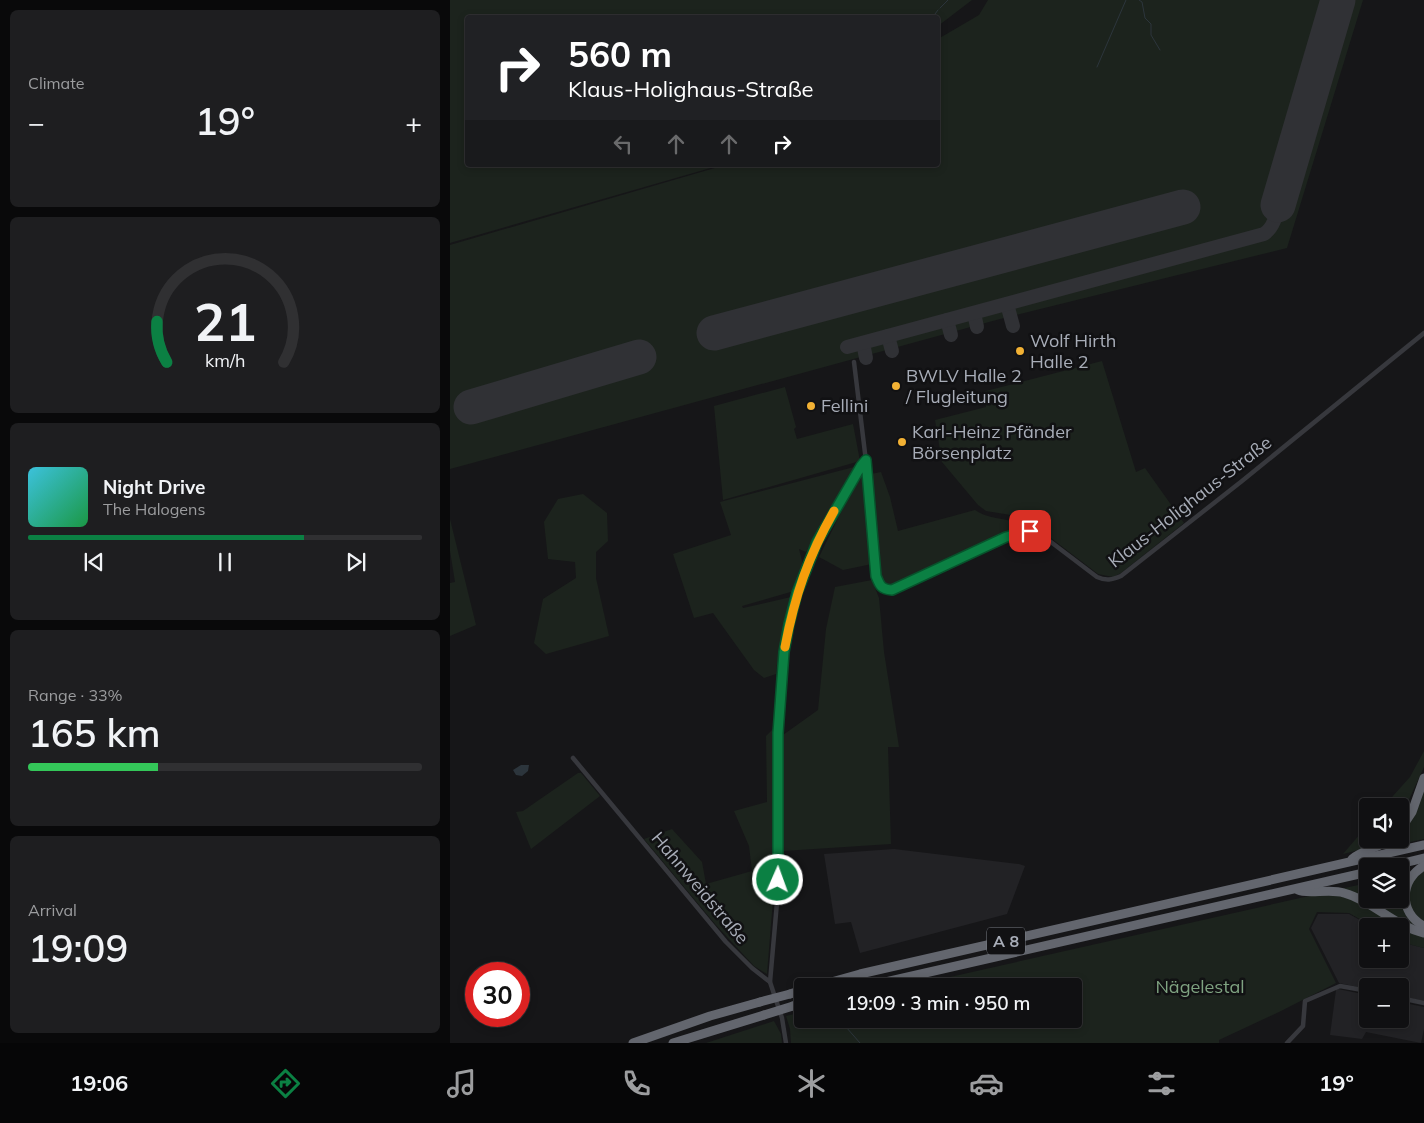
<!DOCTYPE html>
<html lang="en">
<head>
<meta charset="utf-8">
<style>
	body { margin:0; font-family:Mulish,sans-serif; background:#1e1e20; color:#f1f3f6; height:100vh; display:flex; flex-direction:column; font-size:19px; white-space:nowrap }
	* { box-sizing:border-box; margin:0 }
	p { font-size:16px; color:#9c9d9f }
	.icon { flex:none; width:28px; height:28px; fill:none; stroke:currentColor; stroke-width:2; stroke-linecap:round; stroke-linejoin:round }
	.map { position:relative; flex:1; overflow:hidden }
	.details { display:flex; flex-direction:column; gap:10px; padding:10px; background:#09090a; width:450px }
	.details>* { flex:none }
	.top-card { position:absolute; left:15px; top:15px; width:475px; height:152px; border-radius:5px; box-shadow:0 2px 8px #0003,0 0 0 1px #303032; background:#202124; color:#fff; overflow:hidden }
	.buttons { position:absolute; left:909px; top:798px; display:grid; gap:10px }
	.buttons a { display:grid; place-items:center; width:50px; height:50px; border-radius:5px; background:#101012; box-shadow:0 2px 8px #0003,0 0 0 1px #303032; font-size:25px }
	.speed { position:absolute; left:15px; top:962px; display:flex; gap:10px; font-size:25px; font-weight:700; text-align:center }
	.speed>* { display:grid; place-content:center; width:65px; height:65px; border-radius:50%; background:#101012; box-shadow:0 2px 8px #0003,0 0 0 1px #303032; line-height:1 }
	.speed .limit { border:8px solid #d22; background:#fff; color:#111 }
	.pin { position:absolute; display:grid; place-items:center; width:42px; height:42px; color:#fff; margin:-21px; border-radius:10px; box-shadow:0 2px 8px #0006 }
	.me { position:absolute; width:55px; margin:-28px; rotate:2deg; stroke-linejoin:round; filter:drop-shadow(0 0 4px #0008) }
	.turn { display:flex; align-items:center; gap:18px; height:105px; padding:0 20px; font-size:22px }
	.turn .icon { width:65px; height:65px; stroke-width:2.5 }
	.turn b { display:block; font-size:35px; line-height:42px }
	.lanes { display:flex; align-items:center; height:48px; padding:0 20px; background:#0003; justify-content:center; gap:25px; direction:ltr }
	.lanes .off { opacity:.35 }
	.big { font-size:38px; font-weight:600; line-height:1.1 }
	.details .card { flex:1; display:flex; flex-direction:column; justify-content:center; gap:8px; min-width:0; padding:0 18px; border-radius:8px; background:#1e1e20 }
	.details .dial { align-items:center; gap:0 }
	.dial svg { height:130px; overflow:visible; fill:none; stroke:#303032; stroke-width:7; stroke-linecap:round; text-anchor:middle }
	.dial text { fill:#f1f3f6; stroke:none }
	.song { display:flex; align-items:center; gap:15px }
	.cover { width:60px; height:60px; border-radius:8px; background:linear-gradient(135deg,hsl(190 70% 55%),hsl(140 70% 35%)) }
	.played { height:5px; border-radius:2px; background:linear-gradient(90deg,#0b8043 70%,#303032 70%) }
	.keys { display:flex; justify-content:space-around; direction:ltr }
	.heat { display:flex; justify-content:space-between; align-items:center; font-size:28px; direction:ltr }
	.charge { height:8px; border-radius:4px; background:linear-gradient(90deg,#34c759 33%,#303032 0) }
	.trip { position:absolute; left:344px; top:978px; width:288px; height:50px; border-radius:5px; background:#101012; box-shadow:0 2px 8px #0003,0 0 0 1px #303032; font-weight:600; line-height:50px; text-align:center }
	.dock { display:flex; height:80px; justify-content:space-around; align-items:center; background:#060607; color:#9c9d9f }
	.dock .icon { width:35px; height:35px }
	.dock .on { color:#0b8043 }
	.dock b { font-size:22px; color:#f1f3f6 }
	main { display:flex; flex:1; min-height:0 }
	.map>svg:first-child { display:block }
</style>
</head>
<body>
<main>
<section class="details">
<div class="card"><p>Climate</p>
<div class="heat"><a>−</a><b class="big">19°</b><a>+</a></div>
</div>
<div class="card dial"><svg viewBox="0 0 100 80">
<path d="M14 69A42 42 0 1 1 86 69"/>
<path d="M14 69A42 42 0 0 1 8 44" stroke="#0b8043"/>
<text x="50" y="56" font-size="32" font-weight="700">21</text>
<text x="50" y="72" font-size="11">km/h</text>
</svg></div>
<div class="card">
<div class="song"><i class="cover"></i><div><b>Night Drive</b><p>The Halogens</p></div></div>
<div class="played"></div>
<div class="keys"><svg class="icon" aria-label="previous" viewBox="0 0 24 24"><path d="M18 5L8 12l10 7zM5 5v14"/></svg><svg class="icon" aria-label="pause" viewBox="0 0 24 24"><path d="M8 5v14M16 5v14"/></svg><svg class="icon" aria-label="next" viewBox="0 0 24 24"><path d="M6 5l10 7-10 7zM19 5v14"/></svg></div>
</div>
<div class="card"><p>Range · 33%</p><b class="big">165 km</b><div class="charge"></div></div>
<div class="card"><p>Arrival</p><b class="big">19:09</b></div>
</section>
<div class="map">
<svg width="974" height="1043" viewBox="0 0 974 1043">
	<rect width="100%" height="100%" fill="#161618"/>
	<g fill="#222225">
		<path d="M 444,849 L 569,864 L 575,866 L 557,914 L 410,953 L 401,922 L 385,924 L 374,854 Z"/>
		<path d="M 868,914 L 899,914 L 921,926 L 918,926 L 918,959 L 950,959 L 950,942 L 974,948 L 974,1001 L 950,996 L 950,986 L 918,986 L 917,989 L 889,983 L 861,928 Z"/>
		<path d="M 888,989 L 917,995 L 918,1019 L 950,1019 L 950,1002 L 974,1007 L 974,1029 L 971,1043 L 916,1032 L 912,1039 L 880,1035 L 886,990 Z"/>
	</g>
	<g fill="#1c231d">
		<path d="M 0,0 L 522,0 L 488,26 L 488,18 L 18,18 L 18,165 L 271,165 L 0,243 Z"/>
		<path d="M 538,0 L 913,0 L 837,248 L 550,319 L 0,469 L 0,245 L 275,165 L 488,165 L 488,39 L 529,15 Z"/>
		<path d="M 652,361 L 686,472 L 695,468 L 734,523 L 671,573 L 663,577 L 648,574 L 576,519 L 567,516 L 536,511 L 528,505 L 492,462 L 485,420 L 536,407 L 532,392 Z"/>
		<path d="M 335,387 L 346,427 L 344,429 L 347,439 L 403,424 L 410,461 L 273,500 L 264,406 Z"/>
		<path d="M 404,467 L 356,552 L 349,549 L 353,565 L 344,591 L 292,606 L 293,608 L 341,597 L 327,664 L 326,674 L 314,678 L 304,670 L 263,613 L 244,618 L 223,554 L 281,535 L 270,502 Z"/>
		<path d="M 431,472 L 440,497 L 448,531 L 525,510 C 541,521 560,517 577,527 L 544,539 L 443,586 L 435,583 L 431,578 L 421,474 Z"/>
		<path d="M 415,477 L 422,564 L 393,570 L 369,557 L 408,478 Z"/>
		<path d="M 133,494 L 157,513 L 158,541 L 146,552 L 146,578 L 159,636 L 96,654 L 84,643 L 93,599 L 126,578 L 125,562 L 98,559 L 94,522 L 108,499 Z"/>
		<path d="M 0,519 L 26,625 L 0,636 L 0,583 L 5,582 L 0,551 Z"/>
		<path d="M 422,580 L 429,598 L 434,652 L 449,747 L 438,747 L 441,844 L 333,851 L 333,735 L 368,710 L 376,629 L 385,587 Z"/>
		<path d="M 323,729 L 326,830 L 324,887 L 317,974 L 304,966 L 265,924 L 194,839 L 222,829 L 252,862 L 256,884 L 302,871 L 299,846 L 284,811 L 317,802 L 316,736 Z"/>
		<path d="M 974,751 L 974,767 L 950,819 L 950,806 L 934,806 L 960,777 Z"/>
		<path d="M 128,773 L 131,773 L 150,796 L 81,849 L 66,812 L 73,811 Z"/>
		<path d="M 974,788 L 974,839 L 937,847 L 946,839 L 950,839 L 950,835 L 955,830 Z"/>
		<path d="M 917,826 L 918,839 L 934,839 L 921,847 L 893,854 Z"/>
		<path d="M 974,870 L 974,948 L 950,942 L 950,926 L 922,926 L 899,913 L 867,912 L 859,929 L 886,983 L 831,1011 L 769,1040 L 769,1043 L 341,1043 L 340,1029 L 336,1016 L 352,1012 L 352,1019 L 622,1019 L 622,986 L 460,986 L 917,883 L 918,899 L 950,899 L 950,876 Z"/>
		<path d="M 324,1021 L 331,1034 L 332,1043 L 256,1043 Z"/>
	</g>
	<path fill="#2c353c" d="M 71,765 L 79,765 L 78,771 L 72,776 L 66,775 L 63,770 Z"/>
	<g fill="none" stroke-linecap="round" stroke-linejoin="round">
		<g stroke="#2c353c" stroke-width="1">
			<path d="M 689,0 L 692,2 L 695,18 L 701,24 L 701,35 L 710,50"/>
			<path d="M 490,8 L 498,0"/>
			<path d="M 482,18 L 488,10"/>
			<path d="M 647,67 L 676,0"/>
			<path d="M 389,1019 L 410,1043"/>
		</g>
		<g stroke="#303135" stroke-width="14">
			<path d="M 557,304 L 563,326"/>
			<path d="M 524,313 L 527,327"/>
			<path d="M 497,320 L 501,335"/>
			<path d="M 438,336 L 442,351"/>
			<path d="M 413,343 L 416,358"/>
			<path d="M 397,347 L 814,234 C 824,227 826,216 828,205"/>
		</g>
		<g stroke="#303135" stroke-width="35">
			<path d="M 828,205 L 888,0"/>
			<path d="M 264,333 L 733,207"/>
			<path d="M 21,407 L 189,357"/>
		</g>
		<g stroke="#37383d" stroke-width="4.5">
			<path d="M 404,362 L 418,478 L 426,576 C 430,586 431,589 442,590 L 555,537 L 580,531 L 585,532 L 593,536 L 647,577 C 656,581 662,580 671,576 L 792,481 L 974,333"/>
			<path d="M 123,758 L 276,942 L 302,968 L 320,982 L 332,1018 L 336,1043"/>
			<path d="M 320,982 L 328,891 L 328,733 L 334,652 L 347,593 L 367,542 L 415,460"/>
			<path d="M 950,998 L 974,1003"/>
			<path d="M 837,1043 L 853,1026 L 855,1001 L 890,986 L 918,991"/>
		</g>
		<g stroke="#63666e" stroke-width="9">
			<path d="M 950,830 L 962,812 L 974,778"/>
			<path d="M 902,859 C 912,850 929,848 941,839"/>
			<path d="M 941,866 L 974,858"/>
			<path d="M 974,866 C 950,879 948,913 974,926"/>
			<path d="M 848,890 C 858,895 880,888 894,893 C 923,901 944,926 974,933"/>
			<path d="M 367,986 L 410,974 L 974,845"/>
			<path d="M 418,986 L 918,872"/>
			<path d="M 340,994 L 352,990"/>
			<path d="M 343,1006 L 352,1004"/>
			<path d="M 183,1043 L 260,1016 L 310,1002"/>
			<path d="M 223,1043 L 314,1015"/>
		</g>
		<g stroke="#63666e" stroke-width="9">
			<path d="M 310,1002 L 340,994"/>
			<path d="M 314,1015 L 343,1006"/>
		</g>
	</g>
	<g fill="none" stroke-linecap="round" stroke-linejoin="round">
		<g stroke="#07532c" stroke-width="12">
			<path id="route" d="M 328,880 L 328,733 L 334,652 L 339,624 L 347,593 L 367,542 L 411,466 L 416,460 L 426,576 C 430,586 431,589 442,590 L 556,537 L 580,531"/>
		</g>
		<use href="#route" stroke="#0b8043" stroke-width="9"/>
		<path stroke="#f59e0b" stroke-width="9" d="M 335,647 C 345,595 358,557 384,511"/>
	</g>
	<g fill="#f2b134" stroke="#111113" stroke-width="2">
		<circle cx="570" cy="351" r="5"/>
		<circle cx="446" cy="386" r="5"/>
		<circle cx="361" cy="406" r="5"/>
		<circle cx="452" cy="442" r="5"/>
	</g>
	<g text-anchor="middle" stroke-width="5" stroke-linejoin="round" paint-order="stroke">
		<rect fill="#111113" stroke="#7b7e86" stroke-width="1" x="537" y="927.5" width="38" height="27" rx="4"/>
		<g font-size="16" font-weight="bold" fill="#a8adb8">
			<text x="556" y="947">A 8</text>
		</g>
		<g font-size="18" fill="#a8adb8" stroke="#111113" text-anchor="start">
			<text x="580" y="347">Wolf Hirth<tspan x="580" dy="21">Halle 2</tspan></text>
			<text x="456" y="382">BWLV Halle 2<tspan x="456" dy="21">/ Flugleitung</tspan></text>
			<text x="371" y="412">Fellini</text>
			<text x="462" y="438">Karl-Heinz Pfänder<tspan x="462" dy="21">Börsenplatz</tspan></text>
		</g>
		<g font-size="18" fill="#a8adb8" stroke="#111113">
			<text transform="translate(740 502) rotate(-38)" y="6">Klaus-Holighaus-Straße</text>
			<text transform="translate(250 888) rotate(50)" y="6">Hahnweidstraße</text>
		</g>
		<g font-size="18" fill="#7fa381" stroke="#111113">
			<text x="750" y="993">Nägelestal</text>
		</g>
	</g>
</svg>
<div class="buttons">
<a><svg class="icon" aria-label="sound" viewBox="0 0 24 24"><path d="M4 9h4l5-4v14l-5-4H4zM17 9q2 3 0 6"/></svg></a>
<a><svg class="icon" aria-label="layers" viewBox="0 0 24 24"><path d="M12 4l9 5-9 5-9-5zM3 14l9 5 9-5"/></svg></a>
<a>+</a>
<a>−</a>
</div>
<div class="speed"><div class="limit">30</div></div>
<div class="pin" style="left:580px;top:531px;background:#d93025"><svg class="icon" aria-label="arrive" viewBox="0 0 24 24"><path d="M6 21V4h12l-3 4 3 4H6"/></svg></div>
<svg class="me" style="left:328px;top:880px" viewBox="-20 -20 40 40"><circle r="17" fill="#0b8043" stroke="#fff" stroke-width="3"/><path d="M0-11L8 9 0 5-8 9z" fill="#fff"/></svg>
<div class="trip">19:09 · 3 min · 950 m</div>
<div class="top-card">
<div class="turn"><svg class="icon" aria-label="right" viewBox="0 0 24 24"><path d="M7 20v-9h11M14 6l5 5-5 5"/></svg><div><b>560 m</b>Klaus-Holighaus-Straße</div></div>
<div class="lanes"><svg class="icon off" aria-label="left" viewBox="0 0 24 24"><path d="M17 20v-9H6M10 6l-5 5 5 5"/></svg><svg class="icon off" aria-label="ahead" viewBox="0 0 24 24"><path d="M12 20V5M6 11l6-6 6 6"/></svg><svg class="icon off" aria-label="ahead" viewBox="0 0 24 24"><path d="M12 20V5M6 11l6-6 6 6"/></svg><svg class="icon" aria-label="right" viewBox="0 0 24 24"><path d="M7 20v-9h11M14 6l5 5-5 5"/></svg></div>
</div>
</div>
</main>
<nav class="dock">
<b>19:06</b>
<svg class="icon on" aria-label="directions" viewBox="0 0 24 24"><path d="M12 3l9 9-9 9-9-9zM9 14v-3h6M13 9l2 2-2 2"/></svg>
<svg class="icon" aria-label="music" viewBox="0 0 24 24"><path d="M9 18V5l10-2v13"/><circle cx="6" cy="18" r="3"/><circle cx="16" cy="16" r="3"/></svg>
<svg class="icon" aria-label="phone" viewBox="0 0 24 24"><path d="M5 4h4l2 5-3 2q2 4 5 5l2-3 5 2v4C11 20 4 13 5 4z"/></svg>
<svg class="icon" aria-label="climate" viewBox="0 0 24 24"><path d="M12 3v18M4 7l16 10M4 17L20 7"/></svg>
<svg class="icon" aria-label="car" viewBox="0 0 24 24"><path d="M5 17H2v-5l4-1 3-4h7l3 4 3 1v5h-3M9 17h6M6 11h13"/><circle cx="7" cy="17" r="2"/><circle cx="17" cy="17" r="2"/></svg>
<svg class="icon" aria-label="filters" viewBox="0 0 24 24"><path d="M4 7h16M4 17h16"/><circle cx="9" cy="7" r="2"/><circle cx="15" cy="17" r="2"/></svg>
<b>19°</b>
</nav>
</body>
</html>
